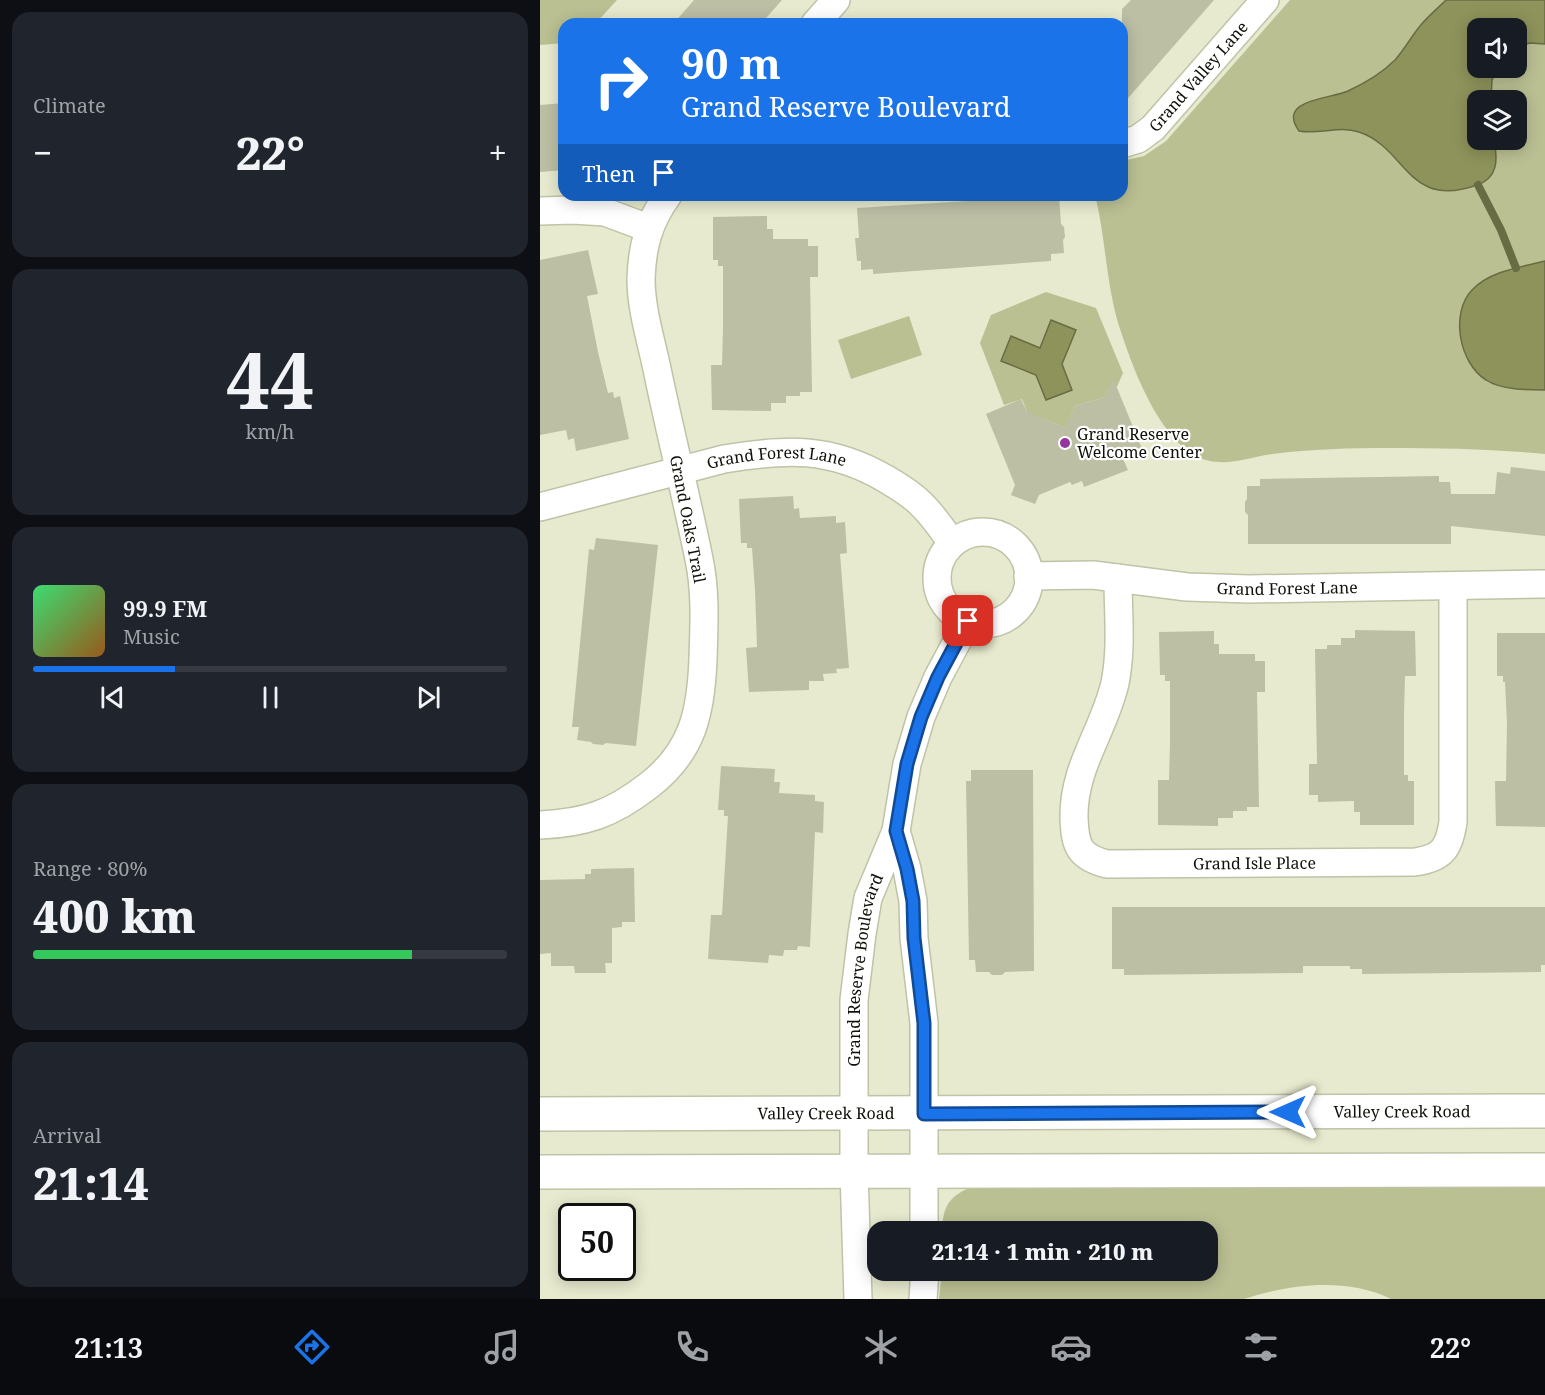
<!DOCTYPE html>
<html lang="en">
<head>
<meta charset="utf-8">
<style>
	body { margin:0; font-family:"Noto Serif",serif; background:#20242c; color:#f1f3f6; height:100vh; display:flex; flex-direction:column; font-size:22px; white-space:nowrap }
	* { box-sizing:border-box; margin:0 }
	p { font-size:20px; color:#9ea1a6 }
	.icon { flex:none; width:33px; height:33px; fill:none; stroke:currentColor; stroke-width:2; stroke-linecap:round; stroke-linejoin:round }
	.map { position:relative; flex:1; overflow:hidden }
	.sheet { display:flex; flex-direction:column; gap:12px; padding:12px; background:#0d0f14; width:540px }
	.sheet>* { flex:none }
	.hud { position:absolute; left:18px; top:18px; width:570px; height:183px; border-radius:18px; box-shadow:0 3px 15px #0003; background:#1a73e8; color:#fff; overflow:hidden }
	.tools { position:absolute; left:927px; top:18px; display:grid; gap:12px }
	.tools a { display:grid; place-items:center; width:60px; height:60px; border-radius:12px; background:#171b24; box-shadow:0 3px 15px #0003; font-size:30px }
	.speed { position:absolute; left:18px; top:1203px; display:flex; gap:12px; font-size:30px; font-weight:700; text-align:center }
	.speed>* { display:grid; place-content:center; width:78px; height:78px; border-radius:50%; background:#171b24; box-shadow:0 3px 15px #0003; line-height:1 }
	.speed .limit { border:3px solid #111; border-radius:9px; background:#fff; color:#111 }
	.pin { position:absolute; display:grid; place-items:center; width:51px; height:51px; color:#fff; margin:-26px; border-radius:12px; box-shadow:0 3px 9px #0006 }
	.me { position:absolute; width:66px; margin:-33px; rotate:270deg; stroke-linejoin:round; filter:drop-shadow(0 0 4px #0008) }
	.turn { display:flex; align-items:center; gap:21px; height:126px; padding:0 24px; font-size:27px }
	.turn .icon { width:78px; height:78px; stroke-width:2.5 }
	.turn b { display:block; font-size:42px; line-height:51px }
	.then { display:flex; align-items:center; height:57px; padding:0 24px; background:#0003; gap:12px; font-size:22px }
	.big { font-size:45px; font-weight:800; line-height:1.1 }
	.sheet .tile { flex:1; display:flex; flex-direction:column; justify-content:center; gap:9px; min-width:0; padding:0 21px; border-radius:18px; background:#20242c }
	.sheet .dial { align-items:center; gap:0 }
	.dial b { font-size:78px; line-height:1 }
	.song { display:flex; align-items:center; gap:18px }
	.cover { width:72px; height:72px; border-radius:9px; background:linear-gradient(135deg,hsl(140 70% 55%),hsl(30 70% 35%)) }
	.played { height:6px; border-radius:3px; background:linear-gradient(90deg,#1a73e8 30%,#363941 30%) }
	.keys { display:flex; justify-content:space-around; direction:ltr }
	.heat { display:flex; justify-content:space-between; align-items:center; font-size:33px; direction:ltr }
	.charge { height:9px; border-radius:4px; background:linear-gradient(90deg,#34c759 80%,#363941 0) }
	.trip { position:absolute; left:327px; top:1221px; width:351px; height:60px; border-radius:18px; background:#171b24; box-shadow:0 3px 15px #0003; font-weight:800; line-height:60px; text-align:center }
	.tab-bar { display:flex; height:96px; justify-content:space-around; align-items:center; background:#090b0e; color:#9ea1a6 }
	.tab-bar .icon { width:42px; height:42px }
	.tab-bar .on { color:#1a73e8 }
	.tab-bar b { font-size:27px; color:#f1f3f6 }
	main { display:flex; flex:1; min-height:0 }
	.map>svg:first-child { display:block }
</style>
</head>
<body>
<main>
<section class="sheet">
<div class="tile"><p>Climate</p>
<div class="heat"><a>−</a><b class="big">22°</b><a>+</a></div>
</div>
<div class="tile dial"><b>44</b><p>km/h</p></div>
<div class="tile">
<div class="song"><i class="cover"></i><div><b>99.9 FM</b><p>Music</p></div></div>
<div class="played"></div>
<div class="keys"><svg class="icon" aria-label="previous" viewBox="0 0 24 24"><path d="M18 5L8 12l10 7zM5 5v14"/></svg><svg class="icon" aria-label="pause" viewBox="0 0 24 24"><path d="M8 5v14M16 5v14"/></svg><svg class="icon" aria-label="next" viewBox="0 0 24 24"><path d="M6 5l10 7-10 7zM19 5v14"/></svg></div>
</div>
<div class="tile"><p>Range · 80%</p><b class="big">400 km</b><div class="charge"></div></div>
<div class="tile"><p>Arrival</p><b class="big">21:14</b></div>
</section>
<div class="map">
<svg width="1005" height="1299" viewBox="0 0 1005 1299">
	<rect width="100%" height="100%" fill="#e7eace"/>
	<g fill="#bbc093" fill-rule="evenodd">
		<path d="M 0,0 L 77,0 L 55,24 L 24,24 L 24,43 L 0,45 Z"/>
		<path d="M 750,0 L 1005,0 L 1005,454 C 953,449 902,448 850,448 C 811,448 771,449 732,454 C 706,458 681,469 656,456 C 618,436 593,369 580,329 C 566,286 566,239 555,195 L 582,195 L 582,161 L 604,156 L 626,141 ZM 938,28 L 976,28 L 976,68 L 938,68 ZM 938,100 L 976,100 L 976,140 L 938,140 Z"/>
		<path d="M 506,292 L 556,308 L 583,373 L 575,391 L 569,388 L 565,397 L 535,406 L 531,416 L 536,428 L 531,430 L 501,418 L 497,426 L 493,427 L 482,399 L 464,405 L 440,343 L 451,315 Z"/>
		<path d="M 369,316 L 382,355 L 311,379 L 298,340 Z"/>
		<path d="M 1005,1185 L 1005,1299 L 851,1299 C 807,1277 749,1284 704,1299 L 399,1299 L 402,1271 L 668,1270 L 668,1232 L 402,1231 C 403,1207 408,1197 431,1187 Z"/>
	</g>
	<g fill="#8e935b" stroke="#686c42" stroke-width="1.5">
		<path d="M 906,0 L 1005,0 L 1005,44 L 990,43 L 977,46 L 976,28 L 938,28 L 938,68 L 957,68 L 952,80 L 951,100 L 938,100 L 938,140 L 954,140 C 958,160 958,178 937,185 C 867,210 867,148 819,132 C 800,125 779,135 759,131 C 736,99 791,99 808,91 C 823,84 843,72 855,60 C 864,50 871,37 880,26 C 887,17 897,9 906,0 Z"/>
		<path d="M 1005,261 L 1005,390 C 988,390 961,390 946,380 C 919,363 910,313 932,290 C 950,271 981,267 1005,261 Z"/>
		<path d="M 511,320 L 536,330 L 522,364 L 532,390 L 506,400 L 496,375 L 461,361 L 471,336 L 500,348 Z"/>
	</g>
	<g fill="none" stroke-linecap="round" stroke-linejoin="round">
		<path stroke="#686c42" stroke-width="8" d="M 938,185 L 961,230 L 976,268"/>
	</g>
	<g fill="#bcbfa4">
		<path d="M 154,0 L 242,0 L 221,24 L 133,24 Z"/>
		<path d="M 591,0 L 674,0 L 582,105 L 582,9 Z"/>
		<path d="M 24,103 L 24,170 L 0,172 L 0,105 Z"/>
		<path d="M 519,195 L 521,224 L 524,227 L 525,237 L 523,240 L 524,253 L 511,254 L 511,261 L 333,274 L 333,269 L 321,270 L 321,261 L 317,261 L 315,238 L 319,238 L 317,208 Z"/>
		<path d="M 227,216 L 227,229 L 233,229 L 233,239 L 268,239 L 268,246 L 278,246 L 278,277 L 270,277 L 272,392 L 260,392 L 260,396 L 246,396 L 246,403 L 231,403 L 231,411 L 172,410 L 171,365 L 182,365 L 183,328 L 183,266 L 178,266 L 178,260 L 173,260 L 173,217 Z"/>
		<path d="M 48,250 L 58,294 L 47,296 L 58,352 L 68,393 L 73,392 L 74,398 L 80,396 L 89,439 L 36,451 L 34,438 L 28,440 L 26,430 L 0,435 L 0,260 Z"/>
		<path d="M 573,378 L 603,451 L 583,459 L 588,470 L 544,487 L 542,481 L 532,485 L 530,482 L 499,495 L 495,504 L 471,495 L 475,485 L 446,414 L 481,399 L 487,412 L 526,428 L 535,406 L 565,397 Z"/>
		<path d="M 971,467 L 1005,471 L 1005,536 L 911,526 L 911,544 L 708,544 L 708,515 L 705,512 L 705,502 L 707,499 L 707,486 L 720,486 L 720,479 L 899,476 L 899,482 L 910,482 L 911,494 L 955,494 L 957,472 L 970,474 Z"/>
		<path d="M 253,496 L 254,509 L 259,508 L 260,518 L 296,516 L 296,523 L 305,522 L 307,553 L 300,554 L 309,668 L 296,669 L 297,673 L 283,674 L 284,681 L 269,681 L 269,690 L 209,692 L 206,648 L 217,647 L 215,590 L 212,548 L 207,548 L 207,543 L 201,543 L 199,499 Z"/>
		<path d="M 56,538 L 118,545 L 96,746 L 66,743 L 63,745 L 53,744 L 51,742 L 37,740 L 39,727 L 32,727 L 49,549 L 54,550 Z"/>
		<path d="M 815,630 L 875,631 L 876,676 L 865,676 L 864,713 L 864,775 L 868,775 L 868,781 L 874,781 L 874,825 L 820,825 L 820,812 L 814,812 L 814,801 L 778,802 L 778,795 L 769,795 L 769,764 L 777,764 L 775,649 L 787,649 L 787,645 L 801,645 L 801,638 L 815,638 Z"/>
		<path d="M 674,631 L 674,644 L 679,644 L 679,654 L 715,654 L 715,661 L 725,661 L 725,692 L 717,692 L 719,807 L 707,807 L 707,811 L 693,811 L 693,818 L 678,818 L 678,826 L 618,825 L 618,780 L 629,780 L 630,743 L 630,681 L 625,681 L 625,675 L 620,675 L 619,632 Z"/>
		<path d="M 957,633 L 1005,633 L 1005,827 L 956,826 L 955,781 L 966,781 L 967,723 L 965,682 L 963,682 L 963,676 L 957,676 Z"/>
		<path d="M 181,766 L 235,769 L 234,782 L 240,782 L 239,793 L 275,795 L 275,801 L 284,802 L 283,833 L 275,832 L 270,947 L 258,946 L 257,950 L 244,950 L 243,956 L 229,955 L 228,963 L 168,959 L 171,915 L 182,915 L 188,816 L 184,816 L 184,810 L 178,810 Z"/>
		<path d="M 431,770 L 493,770 L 494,971 L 465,972 L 462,975 L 452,975 L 449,972 L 436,972 L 435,960 L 429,960 L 426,781 L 431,781 Z"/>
		<path d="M 94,868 L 95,922 L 82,922 L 82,927 L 72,928 L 72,963 L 65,963 L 66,973 L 35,973 L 34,966 L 11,966 L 11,953 L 0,954 L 0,880 L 45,879 L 45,874 L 51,874 L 51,869 Z"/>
		<path d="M 572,907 L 1005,907 L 1005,965 L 1001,965 L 1001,972 L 822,974 L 822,969 L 810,969 L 810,966 L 763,966 L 763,973 L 584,975 L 584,969 L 572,969 Z"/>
	</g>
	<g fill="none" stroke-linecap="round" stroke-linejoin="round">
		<g stroke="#bfc3a7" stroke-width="30">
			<g id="street">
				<path d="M 275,24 L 296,0"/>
				<path id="s1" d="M 582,144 L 598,139 L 613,128 L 725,0"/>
				<path d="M 0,211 L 33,210 L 65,212 L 108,228"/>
				<path id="s2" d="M 0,507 L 184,459 C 245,449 290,446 346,479 C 358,486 370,493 380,503 C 393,515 402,529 412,543"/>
				<circle cx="443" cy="578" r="46"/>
				<path id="s3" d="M 488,576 L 553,575 L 647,587 L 709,589 L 1005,584"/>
				<path id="s4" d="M 578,578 C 578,613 582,649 575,683 C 564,731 533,767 534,818 C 535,846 539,857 567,864 L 875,862 C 902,858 909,849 913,822 L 913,586"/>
				<path d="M 0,825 C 45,823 72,814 108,786 C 153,752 161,712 163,659 C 164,626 166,592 159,559 C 146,495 130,432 117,369 C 111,340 101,309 101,279 C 102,246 109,221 128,195"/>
				<path d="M 356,831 L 367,869 L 373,901 L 374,938 L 384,1023 L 384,1232"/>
				<path id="s5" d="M 318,1299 L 314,1171 L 314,1000 L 322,934 L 328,898 L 356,831 L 367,764 L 381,717 L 398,677 L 428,621"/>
				<path d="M 383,1299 L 385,1270"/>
			</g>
		</g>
		<g stroke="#bfc3a7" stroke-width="36">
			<g id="secondary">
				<path id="s6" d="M 0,1114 L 1005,1111"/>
				<path d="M 0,1172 L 1005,1170"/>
			</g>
		</g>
		<use href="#street" stroke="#fff" stroke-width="27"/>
		<use href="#secondary" stroke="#fff" stroke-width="33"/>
	</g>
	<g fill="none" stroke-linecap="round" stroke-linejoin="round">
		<g stroke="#114b97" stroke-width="15">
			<path id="route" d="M 428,621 L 398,677 L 381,717 L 367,764 L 356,831 L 367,869 L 373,901 L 374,938 L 384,1023 L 384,1114 L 748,1112"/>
		</g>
		<use href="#route" stroke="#1a73e8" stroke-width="10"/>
	</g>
	<circle fill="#94369f" stroke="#fff" stroke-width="2" cx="525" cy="443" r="6"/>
	<g text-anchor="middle" stroke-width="4.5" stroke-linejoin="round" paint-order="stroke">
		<g font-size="16" fill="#0f1007" stroke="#fff">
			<text dy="6" stroke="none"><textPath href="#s1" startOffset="104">Grand Valley Lane</textPath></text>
			<text dy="6" stroke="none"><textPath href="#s2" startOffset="243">Grand Forest Lane</textPath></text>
			<text transform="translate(148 519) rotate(79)" y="6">Grand Oaks Trail</text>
			<text dy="6" stroke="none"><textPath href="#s3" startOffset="260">Grand Forest Lane</textPath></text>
			<text dy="6" stroke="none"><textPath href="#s4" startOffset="458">Grand Isle Place</textPath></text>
			<text dy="6" stroke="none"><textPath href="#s5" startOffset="330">Grand Reserve Boulevard</textPath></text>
			<text dy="6" stroke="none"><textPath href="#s6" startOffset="862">Valley Creek Road</textPath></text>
			<text dy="6" stroke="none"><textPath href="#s6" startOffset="286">Valley Creek Road</textPath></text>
		</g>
		<g font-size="16" fill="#0f1007" stroke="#fff" text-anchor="start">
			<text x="537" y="440">Grand Reserve<tspan x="537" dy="18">Welcome Center</tspan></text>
		</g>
	</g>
</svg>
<div class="tools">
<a><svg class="icon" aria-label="sound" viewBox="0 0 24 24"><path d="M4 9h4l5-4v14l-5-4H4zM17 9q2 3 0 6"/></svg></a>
<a><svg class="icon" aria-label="layers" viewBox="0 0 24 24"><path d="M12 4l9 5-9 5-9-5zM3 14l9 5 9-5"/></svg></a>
</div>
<div class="speed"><div class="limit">50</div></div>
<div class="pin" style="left:428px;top:621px;background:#d93025"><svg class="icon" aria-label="arrive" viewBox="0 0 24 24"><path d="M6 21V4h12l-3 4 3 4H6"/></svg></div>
<svg class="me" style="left:748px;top:1112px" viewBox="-20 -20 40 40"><path d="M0-17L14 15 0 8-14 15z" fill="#1a73e8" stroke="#fff" stroke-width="4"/></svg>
<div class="trip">21:14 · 1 min · 210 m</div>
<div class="hud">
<div class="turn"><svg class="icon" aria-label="right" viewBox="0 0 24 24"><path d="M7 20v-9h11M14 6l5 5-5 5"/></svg><div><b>90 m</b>Grand Reserve Boulevard</div></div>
<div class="then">Then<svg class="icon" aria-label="arrive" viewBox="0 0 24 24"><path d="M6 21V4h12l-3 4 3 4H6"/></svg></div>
</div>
</div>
</main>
<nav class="tab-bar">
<b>21:13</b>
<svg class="icon on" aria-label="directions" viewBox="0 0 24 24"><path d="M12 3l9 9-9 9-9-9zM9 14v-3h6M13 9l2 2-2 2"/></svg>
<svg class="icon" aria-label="music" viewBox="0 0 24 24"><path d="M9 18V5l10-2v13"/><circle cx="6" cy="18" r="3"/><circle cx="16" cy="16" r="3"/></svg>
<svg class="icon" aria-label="phone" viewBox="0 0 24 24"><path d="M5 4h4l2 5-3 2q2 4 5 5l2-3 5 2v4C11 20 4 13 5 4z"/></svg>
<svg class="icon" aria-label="climate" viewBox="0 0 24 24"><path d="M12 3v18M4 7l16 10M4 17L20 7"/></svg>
<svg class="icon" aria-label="car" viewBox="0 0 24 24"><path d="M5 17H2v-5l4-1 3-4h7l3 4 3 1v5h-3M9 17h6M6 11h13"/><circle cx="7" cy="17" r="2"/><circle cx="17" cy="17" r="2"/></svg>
<svg class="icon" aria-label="filters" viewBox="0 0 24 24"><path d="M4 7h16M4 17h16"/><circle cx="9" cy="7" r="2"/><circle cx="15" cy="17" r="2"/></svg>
<b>22°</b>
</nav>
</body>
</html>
